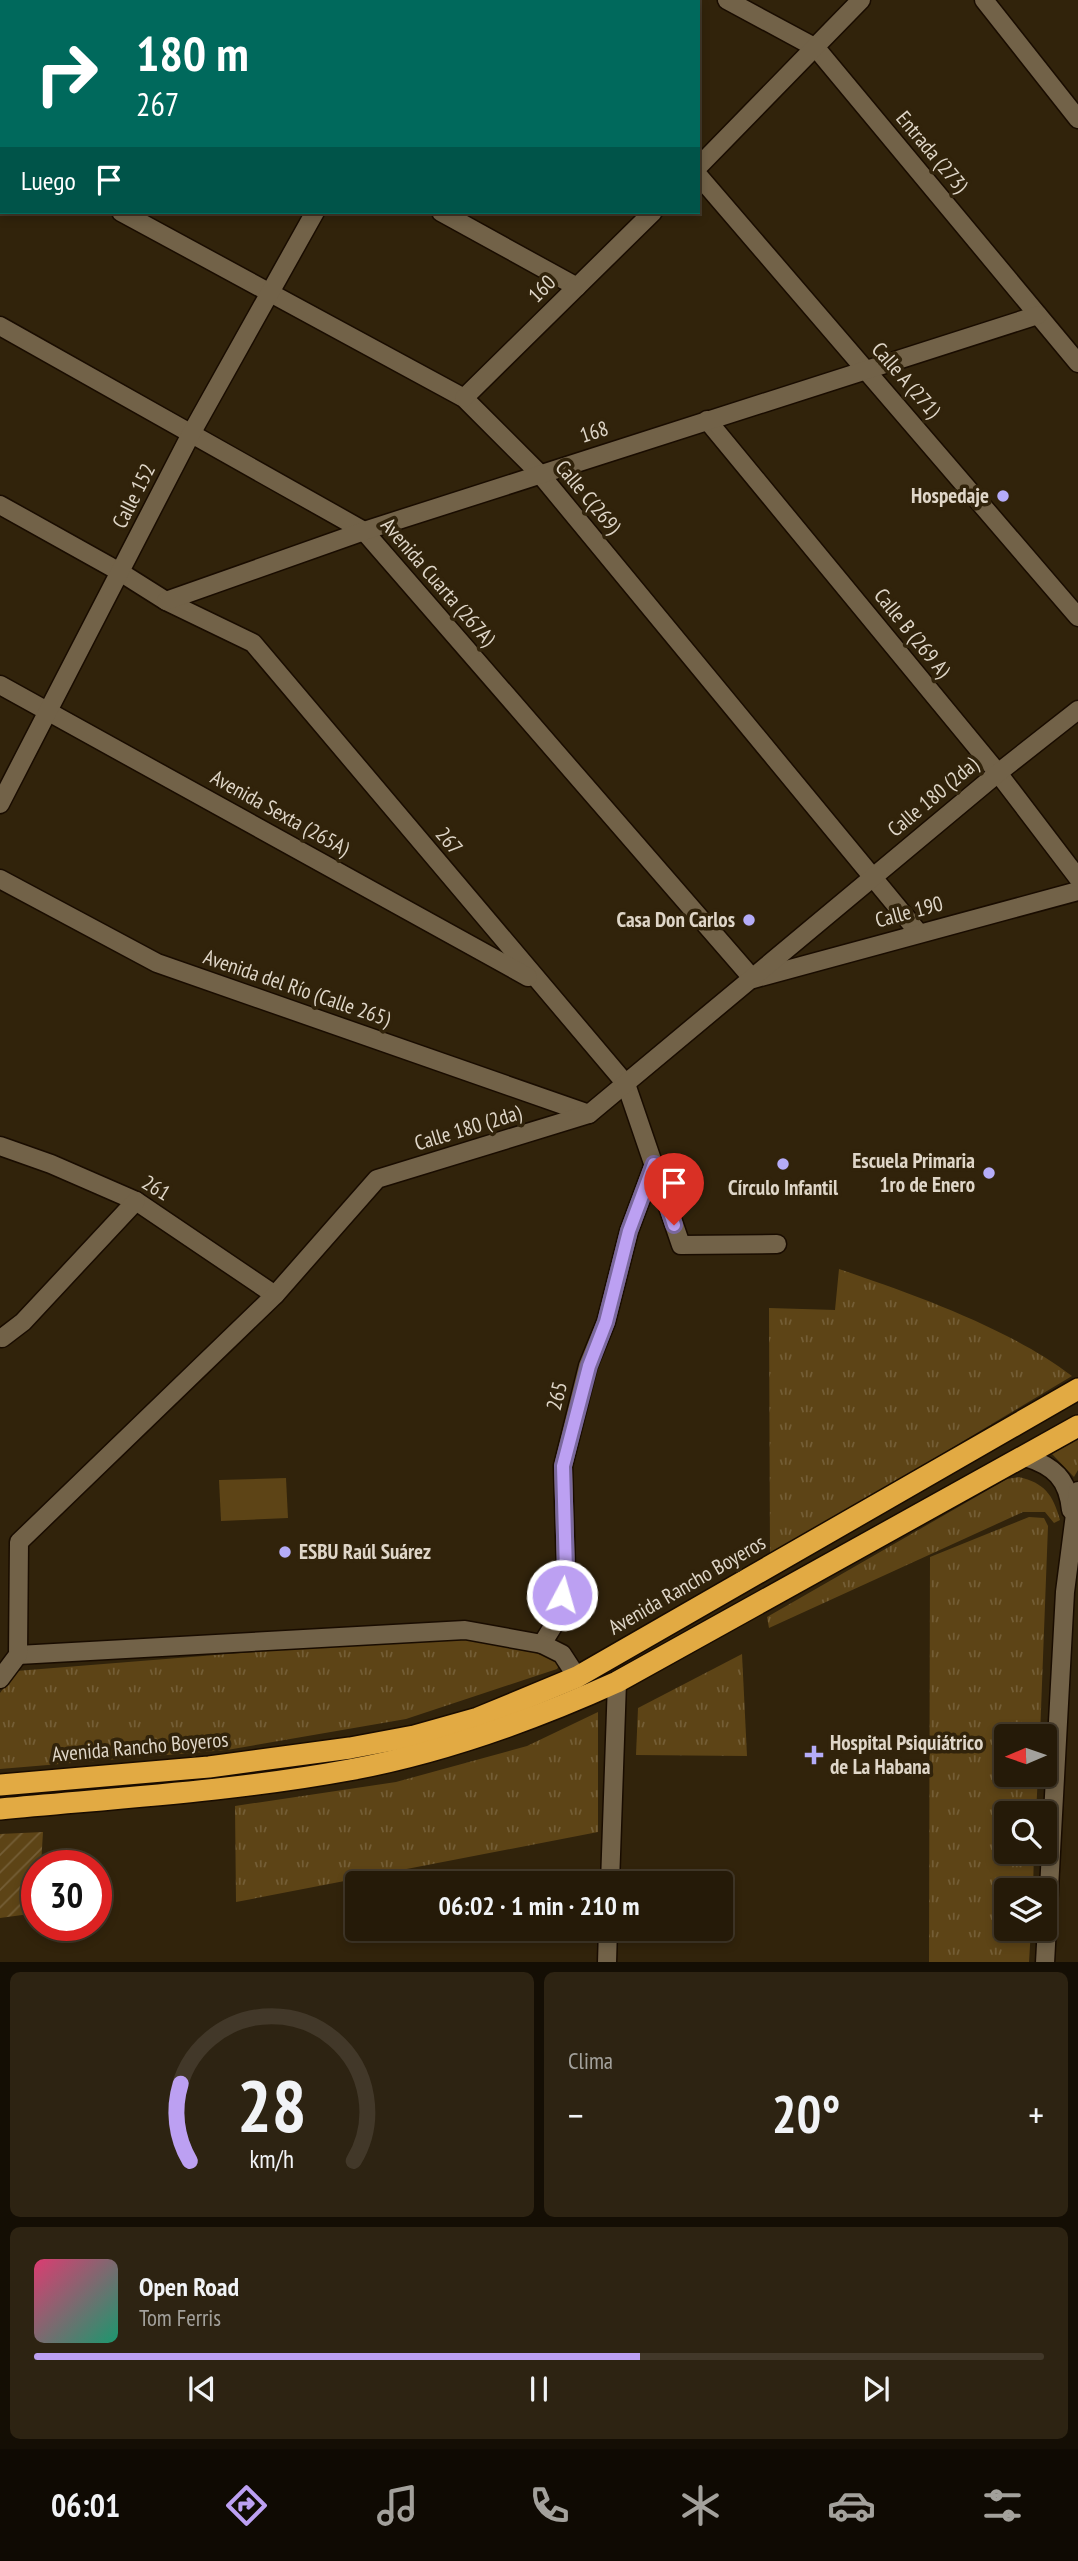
<!DOCTYPE html>
<html lang="es">
<head>
<meta charset="utf-8">
<style>
	body { margin:0; font-family:"PT Sans Narrow",sans-serif; background:#2d2312; color:#f1f3f6; height:100vh; display:flex; flex-direction:column; font-size:26px; white-space:nowrap }
	* { box-sizing:border-box; margin:0 }
	p { font-size:23px; color:#a3a19c }
	.icon { flex:none; width:38px; height:38px; fill:none; stroke:currentColor; stroke-width:2; stroke-linecap:round; stroke-linejoin:round }
	.map { position:relative; height:1962px; overflow:hidden }
	.drawer { display:flex; flex-direction:column; gap:10px; padding:10px; background:#140e04; flex:1 }
	.drawer>* { flex:none }
	.banner { position:absolute; left:0px; top:0px; width:700px; height:214px; box-shadow:0 4px 10px #0003,0 0 0 2px #423829; background:#00695c; color:#fff; overflow:hidden }
	.needle { width:46px; rotate:268deg }
	.fabs { position:absolute; left:994px; top:1724px; display:grid; gap:14px }
	.fabs a { display:grid; place-items:center; width:63px; height:63px; border-radius:7px; background:#251a08; box-shadow:0 4px 10px #0003,0 0 0 2px #423829; font-size:35px }
	.speed { position:absolute; left:21px; top:1850px; display:flex; gap:14px; font-size:35px; font-weight:700; text-align:center }
	.speed>* { display:grid; place-content:center; width:91px; height:91px; border-radius:50%; background:#251a08; box-shadow:0 4px 10px #0003,0 0 0 2px #423829; line-height:1 }
	.speed .limit { border:10px solid #d22; background:#fff; color:#111 }
	.pin { position:absolute; display:grid; place-items:center; width:60px; height:60px; color:#fff; margin:-72px -30px; border-radius:50% 50% 50% 0; rotate:-45deg; box-shadow:0 0 7px #0007 }
	.pin .icon { rotate:45deg }
	.me { position:absolute; width:77px; margin:-38px; rotate:6deg; stroke-linejoin:round; filter:drop-shadow(0 0 5px #0008) }
	.turn { display:flex; align-items:center; gap:24px; height:147px; padding:0 21px; font-size:32px }
	.turn .icon { width:91px; height:91px; stroke-width:2.5 }
	.turn b { display:block; font-size:49px; line-height:60px }
	.then { display:flex; align-items:center; height:66px; padding:0 21px; background:#0003; gap:14px; font-size:26px }
	.big { font-size:52px; font-weight:700; line-height:1.1 }
	.drawer .widget { flex:1; display:flex; flex-direction:column; justify-content:center; gap:10px; min-width:0; padding:0 24px; border-radius:10px; background:#2d2312 }
	.drawer .dial { align-items:center; gap:0 }
	.dial svg { height:182px; overflow:visible; fill:none; stroke:#423829; stroke-width:7; stroke-linecap:round; text-anchor:middle }
	.dial text { fill:#f1f3f6; stroke:none }
	.song { display:flex; align-items:center; gap:21px }
	.cover { width:84px; height:84px; border-radius:10px; background:linear-gradient(135deg,hsl(340 70% 55%),hsl(160 70% 35%)) }
	.played { height:7px; border-radius:4px; background:linear-gradient(90deg,#bca0f2 60%,#423829 60%) }
	.keys { display:flex; justify-content:space-around; direction:ltr }
	.heat { display:flex; justify-content:space-between; align-items:center; font-size:38px; direction:ltr }
	.drawer .tiles { flex:1; display:grid; gap:10px; grid-template-columns:1fr 1fr }
	.widget:last-child { grid-column:span 2 }
	.trip { position:absolute; left:345px; top:1871px; width:388px; height:70px; border-radius:7px; background:#251a08; box-shadow:0 4px 10px #0003,0 0 0 2px #423829; font-weight:700; line-height:70px; text-align:center }
	.tabs { display:flex; height:112px; justify-content:space-around; align-items:center; background:#0f0a03; color:#a3a19c }
	.tabs .icon { width:49px; height:49px }
	.tabs .on { color:#bca0f2 }
	.tabs b { font-size:32px; color:#f1f3f6 }
	.map>svg:first-child { display:block }
</style>
</head>
<body>
<div class="map">
<svg width="1078" height="1963" viewBox="0 0 1078 1963">
	<defs>
		<pattern id="grass-tufts" width="24" height="20" patternUnits="userSpaceOnUse" patternTransform="scale(1.75)"><rect width="24" height="20" fill="#5d4416"/><path d="M3 7l-1-3M5 7V3M7 7l1-3M15 17l-1-3M17 17v-4M19 17l1-3" fill="none" stroke="#745e36"/></pattern>
		<pattern id="garden-furrows" width="10" height="10" patternUnits="userSpaceOnUse" patternTransform="scale(1.75)"><rect width="10" height="10" fill="#5d4416"/><path d="M-1 1l2-2M0 10L10 0M9 11l2-2" fill="none" stroke="#745e36"/></pattern>
	</defs>
	<rect width="100%" height="100%" fill="#31230b"/>
	<g fill="url(#grass-tufts)">
		<path d="M 839,1269 C 913,1294 1011,1329 1072,1376 L 770,1557 L 769,1308 L 835,1310 Z"/>
		<path d="M 1078,1439 L 1078,1470 L 1074,1477 L 1052,1454 Z"/>
		<path d="M 1019,1477 C 1044,1483 1053,1494 1060,1520 L 1054,1523 L 1045,1512 L 1023,1512 L 769,1628 L 767,1617 L 1007,1479 Z"/>
		<path d="M 1029,1517 L 1044,1518 L 1048,1526 L 1040,1736 L 1006,1736 L 1006,1774 L 1038,1775 L 1036,1813 L 1006,1813 L 1006,1852 L 1034,1852 L 1033,1890 L 1006,1890 L 1006,1928 L 1031,1929 L 1029,1962 L 929,1962 L 930,1557 Z"/>
		<path d="M 464,1635 L 548,1653 L 560,1664 L 557,1669 L 406,1719 L 227,1750 L 0,1769 L 0,1693 L 16,1671 Z"/>
		<path d="M 742,1654 L 747,1756 L 636,1755 L 638,1708 Z"/>
		<path d="M 598,1712 L 598,1832 L 236,1902 L 235,1806 L 396,1782 L 527,1746 Z"/>
	</g>
	<path fill="url(#garden-furrows)" d="M 43,1832 L 41,1865 L 37,1866 L 37,1913 L 0,1918 L 0,1834 Z"/>
	<path fill="#5d4416" d="M 286,1478 L 288,1518 L 221,1521 L 219,1480 Z"/>
	<g fill="none" stroke-linecap="round" stroke-linejoin="round">
		<g stroke="#190c00" stroke-width="21">
			<g id="minor">
				<path d="M 56,0 L 59,2"/>
				<path d="M 388,0 L 391,2"/>
				<path d="M 727,0 L 816,48 L 1078,363"/>
				<path d="M 984,0 L 1078,119"/>
				<path d="M 432,2 L 433,0"/>
				<path d="M 0,147 L 2,148"/>
				<path d="M 698,167 L 861,0"/>
				<path d="M 698,175 L 1078,617"/>
				<path d="M 121,212 L 464,398 L 540,474 L 918,932"/>
				<path d="M 441,212 L 577,287"/>
				<path d="M 0,326 L 364,531 L 753,979 L 1078,891"/>
				<path d="M 464,398 L 653,212"/>
				<path d="M 707,420 L 998,773 L 1078,878"/>
				<path d="M 0,505 L 120,572 L 166,601 L 253,643 L 626,1084 L 681,1245 L 777,1244"/>
				<path d="M 166,601 L 364,531 L 1038,315"/>
				<path d="M 0,685 L 528,977"/>
				<path d="M 0,804 L 192,432 L 315,212"/>
				<path d="M 0,879 L 157,963 L 589,1114"/>
				<path d="M 0,1146 L 51,1164 L 136,1201 L 275,1295"/>
				<path d="M 2,1338 L 23,1322 L 136,1201"/>
				<path d="M 1025,1457 C 1054,1466 1068,1479 1071,1510"/>
				<path d="M 542,1644 L 555,1623 L 566,1571 L 563,1466 L 588,1366 L 606,1322 L 629,1231 L 654,1164"/>
				<path d="M 18,1655 L 465,1630 L 542,1644 L 562,1654 L 577,1677"/>
				<path d="M 0,1679 L 18,1655 L 19,1542 L 275,1295 L 377,1179 L 589,1114 L 998,773 L 1078,710"/>
				<path d="M 610,1883 L 617,1682"/>
				<path d="M 607,1963 L 608,1928"/>
				<path d="M 1045,1963 L 1065,1592 L 1078,1491"/>
			</g>
		</g>
		<g stroke="#190c00" stroke-width="24">
			<g id="highway">
				<path d="M 0,1785 L 209,1767 L 350,1748 L 414,1736 L 478,1718 L 577,1677 L 1078,1389"/>
				<path d="M 0,1809 C 116,1798 235,1791 349,1770 C 441,1753 533,1720 617,1682 L 1078,1426"/>
			</g>
		</g>
		<use href="#minor" stroke="#726248" stroke-width="18"/>
		<use href="#highway" stroke="#e2aa43" stroke-width="21"/>
	</g>
	<g fill="none" stroke-linecap="round" stroke-linejoin="round">
		<g stroke="#7a689d" stroke-width="18">
			<path id="route" d="M 562,1595 L 566,1571 L 563,1466 L 589,1366 L 606,1322 L 629,1231 L 654,1164 L 674,1225"/>
		</g>
		<use href="#route" stroke="#bca0f2" stroke-width="12"/>
	</g>
	<g fill="#b5acf8" stroke="#31230b" stroke-width="2.5">
		<circle cx="1003" cy="496" r="7"/>
		<circle cx="749" cy="920" r="7"/>
		<circle cx="783" cy="1164" r="7"/>
		<circle cx="989" cy="1173" r="7"/>
		<circle cx="285" cy="1552" r="7"/>
		<path d="M810.5 1744.5h7v7h7v7h-7v7h-7v-7h-7v-7h7z"/>
	</g>
	<g text-anchor="middle" stroke-width="7" stroke-linejoin="round" paint-order="stroke">
		<g font-size="21" fill="#dfd6c8" stroke="#31230b">
			<text transform="translate(932 152) rotate(50)" y="7">Entrada (273)</text>
			<text transform="translate(542 289) rotate(-45)" y="7">160</text>
			<text transform="translate(906 380) rotate(49)" y="7">Calle A (271)</text>
			<text transform="translate(594 432) rotate(-18)" y="7">168</text>
			<text transform="translate(134 496) rotate(-63)" y="7">Calle 152</text>
			<text transform="translate(588 497) rotate(50)" y="7">Calle C(269)</text>
			<text transform="translate(438 582) rotate(49)" y="7">Avenida Cuarta (267A)</text>
			<text transform="translate(912 633) rotate(51)" y="7">Calle B (269 A)</text>
			<text transform="translate(933 797) rotate(-40)" y="7">Calle 180 (2da)</text>
			<text transform="translate(280 813) rotate(29)" y="7">Avenida Sexta (265A)</text>
			<text transform="translate(449 841) rotate(50)" y="7">267</text>
			<text transform="translate(909 912) rotate(-15)" y="7">Calle 190</text>
			<text transform="translate(297 988) rotate(19)" y="7">Avenida del Río (Calle 265)</text>
			<text transform="translate(468 1128) rotate(-17)" y="7">Calle 180 (2da)</text>
			<text transform="translate(156 1188) rotate(31)" y="7">261</text>
			<text transform="translate(557 1396) rotate(-76)" y="7">265</text>
			<text transform="translate(687 1585) rotate(-30)" y="7">Avenida Rancho Boyeros</text>
			<text transform="translate(140 1747) rotate(-5)" y="7">Avenida Rancho Boyeros</text>
		</g>
		<g font-size="21" font-weight="bold" fill="#dfd6c8" stroke="#31230b" text-anchor="end">
			<text x="989" y="503">Hospedaje</text>
			<text x="735" y="927">Casa Don Carlos</text>
			<text x="975" y="1168">Escuela Primaria<tspan x="975" dy="24">1ro de Enero</tspan></text>
			<text x="783" y="1195" text-anchor="middle">Círculo Infantil</text>
			<text x="299" y="1559" text-anchor="start">ESBU Raúl Suárez</text>
			<text x="830" y="1750" text-anchor="start">Hospital Psiquiátrico<tspan x="830" dy="24">de La Habana</tspan></text>
		</g>
	</g>
</svg>
<div class="fabs">
<a><svg class="needle" viewBox="-14 -14 28 28"><path d="M0-13l5 13h-10z" fill="#e53935"/><path d="M0 13l5-13h-10z" fill="#a3a19c"/></svg></a>
<a><svg class="icon" aria-label="search" viewBox="0 0 24 24"><circle cx="10" cy="10" r="6"/><path d="M15 15l6 6"/></svg></a>
<a><svg class="icon" aria-label="layers" viewBox="0 0 24 24"><path d="M12 4l9 5-9 5-9-5zM3 14l9 5 9-5"/></svg></a>
</div>
<div class="speed"><div class="limit">30</div></div>
<div class="pin" style="left:674px;top:1225px;background:#d93025"><svg class="icon" aria-label="arrive" viewBox="0 0 24 24"><path d="M6 21V4h12l-3 4 3 4H6"/></svg></div>
<svg class="me" style="left:562px;top:1595px" viewBox="-20 -20 40 40"><circle r="17" fill="#bca0f2" stroke="#fff" stroke-width="3"/><path d="M0-11L8 9 0 5-8 9z" fill="#fff"/></svg>
<div class="trip">06:02 · 1 min · 210 m</div>
<div class="banner">
<div class="turn"><svg class="icon" aria-label="right" viewBox="0 0 24 24"><path d="M7 20v-9h11M14 6l5 5-5 5"/></svg><div><b>180 m</b>267</div></div>
<div class="then">Luego<svg class="icon" aria-label="arrive" viewBox="0 0 24 24"><path d="M6 21V4h12l-3 4 3 4H6"/></svg></div>
</div>
</div>
<section class="drawer">
<div class="tiles">
<div class="widget dial"><svg viewBox="0 0 100 80">
<path d="M14 69A42 42 0 1 1 86 69"/>
<path d="M14 69A42 42 0 0 1 10 35" stroke="#bca0f2"/>
<text x="50" y="56" font-size="32" font-weight="700">28</text>
<text x="50" y="72" font-size="11">km/h</text>
</svg></div>
<div class="widget"><p>Clima</p>
<div class="heat"><a>−</a><b class="big">20°</b><a>+</a></div>
</div>
<div class="widget">
<div class="song"><i class="cover"></i><div><b>Open Road</b><p>Tom Ferris</p></div></div>
<div class="played"></div>
<div class="keys"><svg class="icon" aria-label="previous" viewBox="0 0 24 24"><path d="M18 5L8 12l10 7zM5 5v14"/></svg><svg class="icon" aria-label="pause" viewBox="0 0 24 24"><path d="M8 5v14M16 5v14"/></svg><svg class="icon" aria-label="next" viewBox="0 0 24 24"><path d="M6 5l10 7-10 7zM19 5v14"/></svg></div>
</div>
</div>
</section>
<nav class="tabs">
<b>06:01</b>
<svg class="icon on" aria-label="directions" viewBox="0 0 24 24"><path d="M12 3l9 9-9 9-9-9zM9 14v-3h6M13 9l2 2-2 2"/></svg>
<svg class="icon" aria-label="music" viewBox="0 0 24 24"><path d="M9 18V5l10-2v13"/><circle cx="6" cy="18" r="3"/><circle cx="16" cy="16" r="3"/></svg>
<svg class="icon" aria-label="phone" viewBox="0 0 24 24"><path d="M5 4h4l2 5-3 2q2 4 5 5l2-3 5 2v4C11 20 4 13 5 4z"/></svg>
<svg class="icon" aria-label="climate" viewBox="0 0 24 24"><path d="M12 3v18M4 7l16 10M4 17L20 7"/></svg>
<svg class="icon" aria-label="car" viewBox="0 0 24 24"><path d="M5 17H2v-5l4-1 3-4h7l3 4 3 1v5h-3M9 17h6M6 11h13"/><circle cx="7" cy="17" r="2"/><circle cx="17" cy="17" r="2"/></svg>
<svg class="icon" aria-label="filters" viewBox="0 0 24 24"><path d="M4 7h16M4 17h16"/><circle cx="9" cy="7" r="2"/><circle cx="15" cy="17" r="2"/></svg>
</nav>
</body>
</html>
